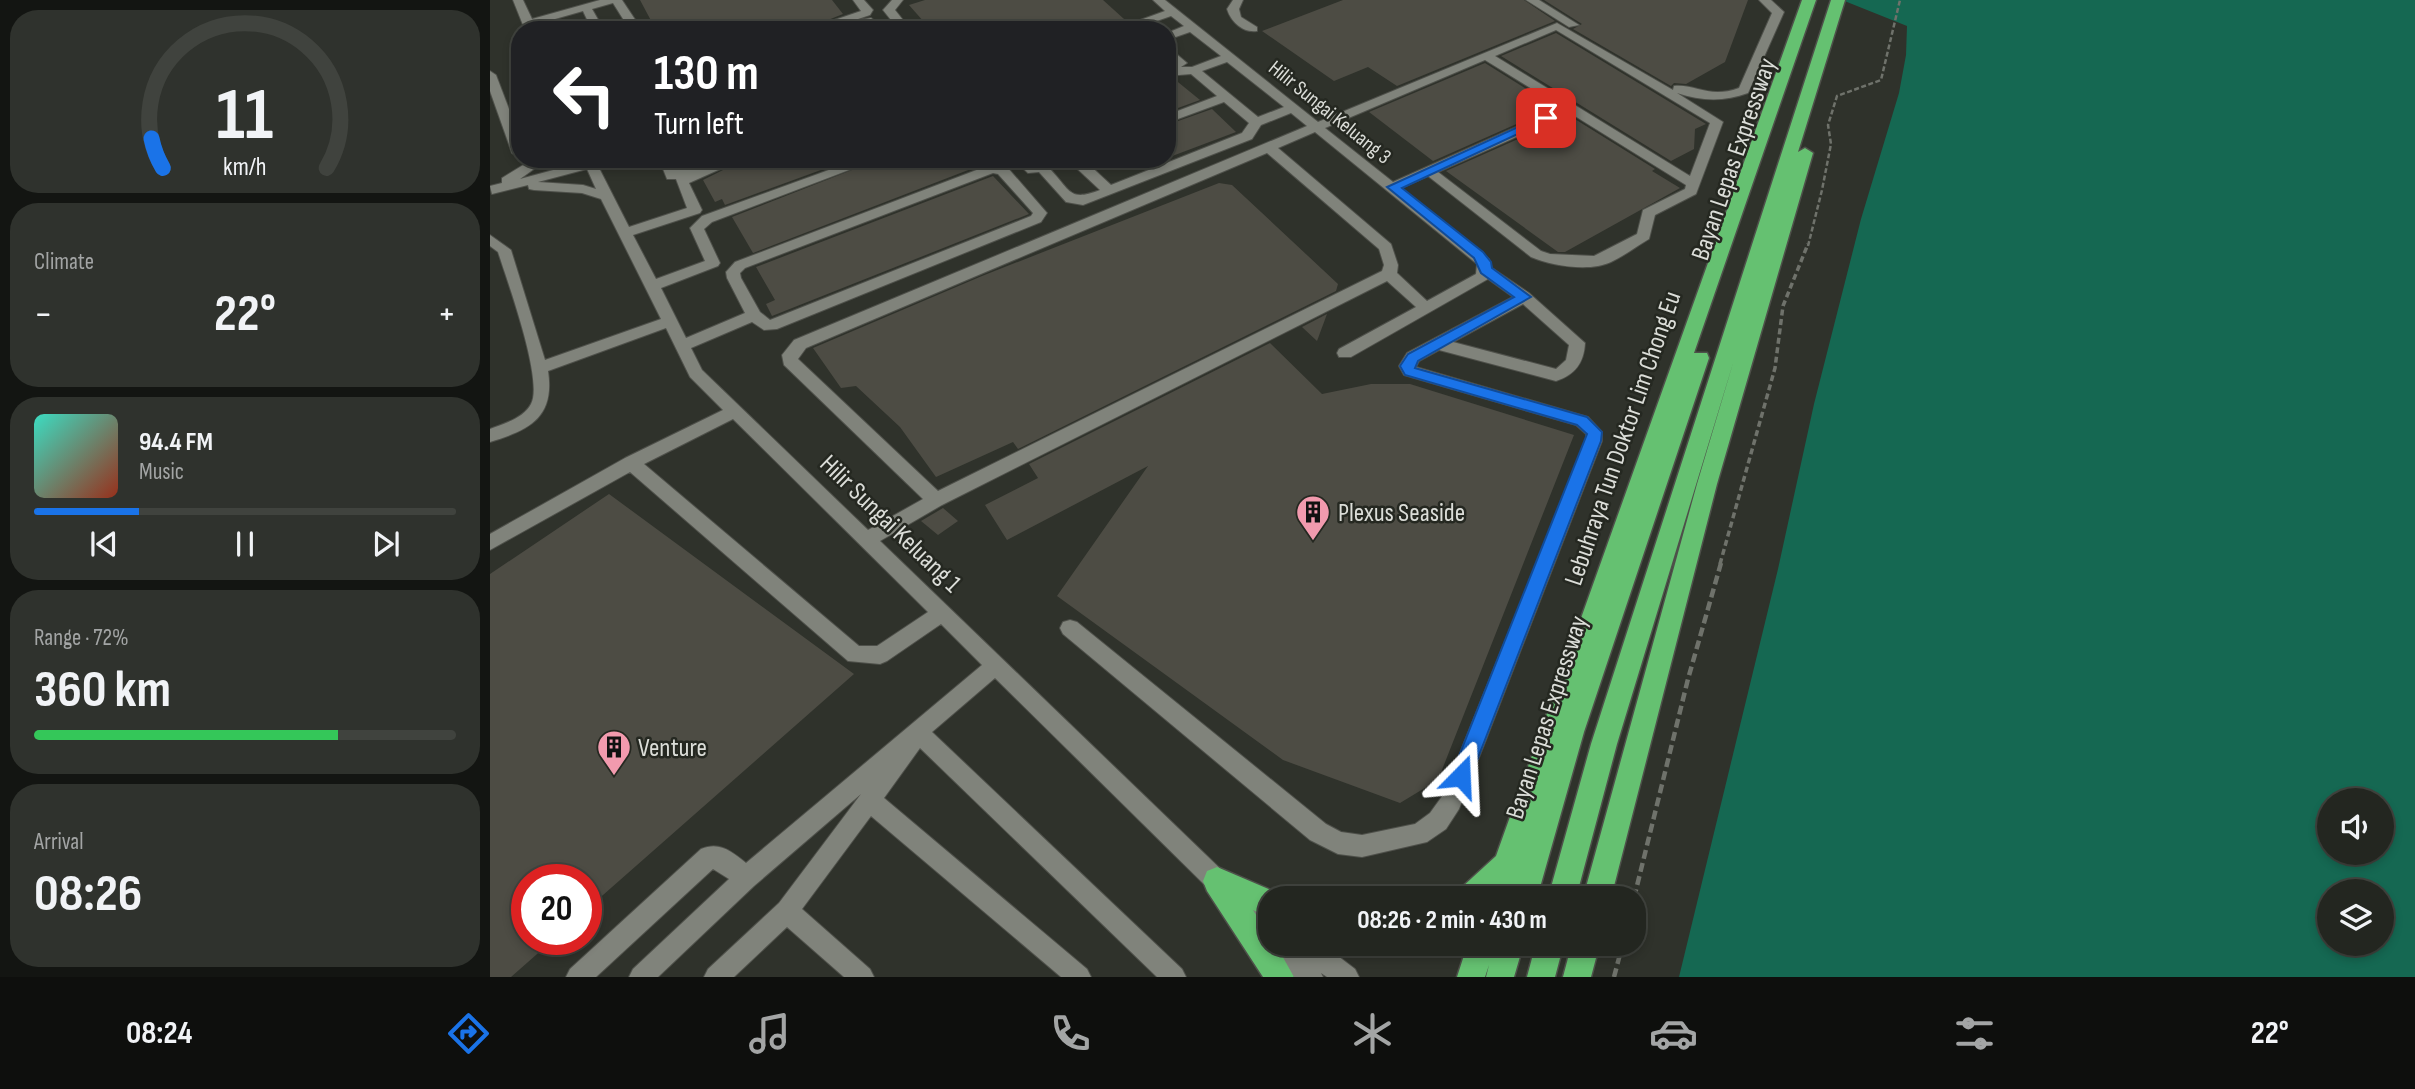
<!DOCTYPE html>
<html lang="en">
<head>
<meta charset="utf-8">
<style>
	body { margin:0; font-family:"Sofia Sans Condensed",sans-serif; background:#2f322d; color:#f1f3f6; height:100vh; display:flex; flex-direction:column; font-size:26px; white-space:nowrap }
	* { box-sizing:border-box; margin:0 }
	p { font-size:23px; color:#a3a5a5 }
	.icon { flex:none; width:38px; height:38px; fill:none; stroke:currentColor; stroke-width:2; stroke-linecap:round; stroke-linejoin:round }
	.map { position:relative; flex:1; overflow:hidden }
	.panel { display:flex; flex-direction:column; gap:10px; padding:10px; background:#131512; width:490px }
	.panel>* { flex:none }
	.guide { position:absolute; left:21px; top:21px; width:665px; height:147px; border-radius:28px; box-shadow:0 4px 10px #0003,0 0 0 2px #40433e; background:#202124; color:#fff; overflow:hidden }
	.tools { position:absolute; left:1827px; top:788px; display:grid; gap:14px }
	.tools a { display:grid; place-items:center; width:77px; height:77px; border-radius:50%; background:#232620; box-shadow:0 4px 10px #0003,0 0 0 2px #40433e; font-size:35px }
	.speed { position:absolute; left:21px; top:864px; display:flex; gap:14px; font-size:35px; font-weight:700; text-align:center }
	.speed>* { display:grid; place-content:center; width:91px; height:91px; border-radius:50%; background:#232620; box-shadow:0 4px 10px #0003,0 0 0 2px #40433e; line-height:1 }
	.speed .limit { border:10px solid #d22; background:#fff; color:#111 }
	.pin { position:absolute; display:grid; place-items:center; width:60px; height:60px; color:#fff; margin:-30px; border-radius:14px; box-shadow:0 4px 10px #0006 }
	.me { position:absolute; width:77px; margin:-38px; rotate:21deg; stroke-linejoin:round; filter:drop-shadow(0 0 5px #0008) }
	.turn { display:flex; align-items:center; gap:24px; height:147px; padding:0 28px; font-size:32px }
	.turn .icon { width:91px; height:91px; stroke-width:2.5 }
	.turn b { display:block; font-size:49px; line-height:60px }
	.big { font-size:52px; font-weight:700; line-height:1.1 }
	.panel .tile { flex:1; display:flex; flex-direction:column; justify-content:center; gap:10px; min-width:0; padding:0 24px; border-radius:28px; background:#2f322d }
	.panel .dial { align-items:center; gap:0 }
	.dial svg { height:182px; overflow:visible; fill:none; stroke:#40433e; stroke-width:7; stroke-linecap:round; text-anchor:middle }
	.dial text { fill:#f1f3f6; stroke:none }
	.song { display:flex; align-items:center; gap:21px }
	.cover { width:84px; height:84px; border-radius:10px; background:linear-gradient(135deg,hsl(170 70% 55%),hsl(10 70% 35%)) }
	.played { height:7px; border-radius:4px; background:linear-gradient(90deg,#1a73e8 25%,#40433e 25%) }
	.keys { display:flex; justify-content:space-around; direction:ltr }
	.heat { display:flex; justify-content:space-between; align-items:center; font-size:38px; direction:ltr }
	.charge { height:10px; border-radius:5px; background:linear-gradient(90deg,#34c759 72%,#40433e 0) }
	.trip { position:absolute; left:768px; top:886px; width:388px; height:70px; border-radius:28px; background:#232620; box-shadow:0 4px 10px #0003,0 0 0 2px #40433e; font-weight:700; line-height:70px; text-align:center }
	.tab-bar { display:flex; height:112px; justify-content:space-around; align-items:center; background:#0e0f0d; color:#a3a5a5 }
	.tab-bar .icon { width:49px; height:49px }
	.tab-bar .active { color:#1a73e8 }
	.tab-bar b { font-size:32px; color:#f1f3f6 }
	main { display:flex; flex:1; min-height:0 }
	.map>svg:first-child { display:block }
</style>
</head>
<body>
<main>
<section class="panel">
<div class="tile dial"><svg viewBox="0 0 100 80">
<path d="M14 69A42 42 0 1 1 86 69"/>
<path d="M14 69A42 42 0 0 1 9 56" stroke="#1a73e8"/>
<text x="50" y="56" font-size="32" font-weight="700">11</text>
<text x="50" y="72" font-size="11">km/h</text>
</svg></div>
<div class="tile"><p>Climate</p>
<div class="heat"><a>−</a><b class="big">22°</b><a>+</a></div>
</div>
<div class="tile">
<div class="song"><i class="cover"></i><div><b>94.4 FM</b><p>Music</p></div></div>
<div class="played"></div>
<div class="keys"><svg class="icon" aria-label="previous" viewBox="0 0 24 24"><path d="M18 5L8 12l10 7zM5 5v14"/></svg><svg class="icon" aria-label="pause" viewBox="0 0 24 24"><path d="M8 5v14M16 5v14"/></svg><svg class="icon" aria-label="next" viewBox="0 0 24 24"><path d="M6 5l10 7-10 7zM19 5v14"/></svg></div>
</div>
<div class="tile"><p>Range · 72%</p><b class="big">360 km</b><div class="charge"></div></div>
<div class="tile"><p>Arrival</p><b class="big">08:26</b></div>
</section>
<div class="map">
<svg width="1925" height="977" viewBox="0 0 1925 977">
	<rect width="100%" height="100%" fill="#2f322b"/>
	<path fill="#156852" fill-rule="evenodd" d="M 1352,0 L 1925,0 L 1925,977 L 1189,977 L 1288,569 L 1324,404 L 1371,219 L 1409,93 L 1416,55 L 1417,26 ZM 1839,800 L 1892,800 L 1892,852 L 1839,852 ZM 1839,891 L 1892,891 L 1892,943 L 1839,943 Z"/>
	<g fill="#4d4c44">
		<path d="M 150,0 L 342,0 L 353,14 L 313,30 L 166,30 Z"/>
		<path d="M 435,0 L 613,0 L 634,19 L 601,30 L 441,30 L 419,5 Z"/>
		<path d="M 853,0 L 1034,0 L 1065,21 L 907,86 L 878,67 L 844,81 L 772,31 Z"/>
		<path d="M 1054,0 L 1258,0 L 1235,62 L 1196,84 L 1184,83 L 1181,86 L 1083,29 L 1092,24 Z"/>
		<path d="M 1066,33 L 1216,124 L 1205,129 L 1204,149 L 1181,161 L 1011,56 Z"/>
		<path d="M 995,63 L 1065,107 L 943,161 L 879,112 Z"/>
		<path d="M 683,78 L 710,100 L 677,112 L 677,79 Z"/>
		<path d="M 722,109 L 746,132 L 677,158 L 677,125 Z"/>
		<path d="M 1080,116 L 1165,169 L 1162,171 L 1190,188 L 1075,252 L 1068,252 L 956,171 Z"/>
		<path d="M 255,159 L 361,159 L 235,205 L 232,199 L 225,202 L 213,180 Z"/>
		<path d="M 390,159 L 480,159 L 486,167 L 263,253 L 242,217 Z"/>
		<path d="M 503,176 L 539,214 L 282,316 L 276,304 L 285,300 L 266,267 Z"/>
		<path d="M 729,183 L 742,185 L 848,284 L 846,291 L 528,449 L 523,442 L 446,477 L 410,427 L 366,386 L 351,388 L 323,348 L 492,276 Z"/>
		<path d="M 837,314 L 827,341 L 812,327 Z"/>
		<path d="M 780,343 L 832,394 L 881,384 L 920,384 L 1084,435 L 948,780 L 910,803 L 793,760 L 567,596 L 658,466 L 517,540 L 495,505 L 548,478 L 539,464 Z"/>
		<path d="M 119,494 L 364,674 L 96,910 L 96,880 L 37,880 L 37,940 L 63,940 L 21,977 L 0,977 L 0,574 Z"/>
		<path d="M 453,508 L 468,521 L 448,535 L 431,521 Z"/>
	</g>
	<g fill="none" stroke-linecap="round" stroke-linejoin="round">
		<g stroke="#4e504a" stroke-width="2">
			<g id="minor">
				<path d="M 23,0 L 33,0 L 42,19 L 110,0 L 132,0 L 152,30 L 140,30 L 123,3 L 102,9 L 114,30 L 102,30 L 93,11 L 44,25 L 47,30 L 35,30 Z"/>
				<path d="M 363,0 L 374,0 L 383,10 L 380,15 L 359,22 L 381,18 L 396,30 L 383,30 L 378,25 L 356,27 L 356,23 L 334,30 L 315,30 L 371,11 Z"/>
				<path d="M 402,0 L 413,0 L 405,10 L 421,30 L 409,30 L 393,10 Z"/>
				<path d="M 663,0 L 675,0 L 828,122 L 1067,23 L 1183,90 L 1184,86 C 1207,84 1219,99 1249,88 L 1282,13 L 1269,0 L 1281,0 L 1294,12 L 1258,93 C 1234,102 1211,101 1187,93 L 1233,122 L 1206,194 L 1165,215 L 1159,239 C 1147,246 1134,256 1121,262 C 1100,272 1062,266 1041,257 L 938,176 L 911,188 L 999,259 L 1002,268 L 1039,293 L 1095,343 C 1094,363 1085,375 1066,381 L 949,350 L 929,361 L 926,367 L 1098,417 L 1112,432 L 1112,441 L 969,809 L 956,829 L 937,842 L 872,857 L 848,854 L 820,840 L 573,634 L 570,628 L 573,622 L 580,620 L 587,622 L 836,824 L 851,832 L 872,835 L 925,824 L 940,813 L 953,795 L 1096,441 L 1096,434 L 1086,425 L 914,375 L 909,366 L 917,353 L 1023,297 L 998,279 L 861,357 L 849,357 L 847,353 L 849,349 L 926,307 L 897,281 L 452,505 L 390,541 L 742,880 L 745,888 L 742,896 L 734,899 L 726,896 L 505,678 L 442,732 L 692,969 L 696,977 L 667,977 L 430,748 L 394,798 L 597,969 L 601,977 L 571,977 L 381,816 L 312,909 L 380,969 L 384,977 L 354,977 L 297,927 L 244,977 L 214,977 L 218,969 L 289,903 L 371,794 L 264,886 L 168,977 L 139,977 L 143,969 L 239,879 L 223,869 L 106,977 L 76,977 L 80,969 L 211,849 C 230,841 242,852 256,863 L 492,665 L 451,624 L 397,661 L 390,664 L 358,661 L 140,472 L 0,550 L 0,534 L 135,458 L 233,410 L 200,377 L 176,328 L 58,371 C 65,417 40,430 0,442 L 0,429 C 13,424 34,418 41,404 C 54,381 17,280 8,252 L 0,246 L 0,235 L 21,250 L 55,360 L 171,319 L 111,199 L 92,193 L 44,190 L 39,189 L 38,185 L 2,194 L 0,186 L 12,183 L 12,178 L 43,159 L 58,159 L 30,179 L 93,162 L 92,159 L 127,159 L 108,166 L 139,227 L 197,208 L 186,179 L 177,179 L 169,159 L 182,159 L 186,170 L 202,165 L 208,170 L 235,159 L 253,159 L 199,183 L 212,210 L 210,213 L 143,235 L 166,279 L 215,261 L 200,228 L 212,216 L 369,159 L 388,159 L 222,222 L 214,229 L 230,263 L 228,266 L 171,288 L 196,338 L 255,313 L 237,278 L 236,272 L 245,262 L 497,166 L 517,167 L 557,213 L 551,222 L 287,329 L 274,330 L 262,322 L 201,348 L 212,370 L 378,530 L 433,499 L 294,365 L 292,355 L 304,340 L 817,126 L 801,113 L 771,125 L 762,139 L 593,205 L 576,202 L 549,172 L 538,173 L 523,159 L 538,159 L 545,165 L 562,159 L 593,159 L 621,185 L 752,133 L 759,123 L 734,102 L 677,123 L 677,115 L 727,96 L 701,74 L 677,76 L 677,65 L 683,62 L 677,56 L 677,46 L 697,63 L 691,67 L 702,67 L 731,56 L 700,32 L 677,40 L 677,33 L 694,26 L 681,16 L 641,30 L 623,30 L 675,11 ZM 1066,30 L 1220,123 L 1200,176 L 1005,56 ZM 995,60 L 1071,107 L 903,182 L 835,128 ZM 737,62 L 794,107 L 768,117 L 712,71 ZM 1080,113 L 1196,185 L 1195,189 L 1153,210 L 1147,234 L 1104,256 L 1060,254 L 1051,251 L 948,172 ZM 825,132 L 987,264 L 986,274 L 937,301 L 907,273 L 908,265 L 901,244 L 788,148 ZM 777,153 L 889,249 L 894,265 L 892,271 L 448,491 L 308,359 L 316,348 ZM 580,162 L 610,190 C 579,202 581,191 560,169 ZM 97,169 L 106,189 L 93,185 L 48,182 ZM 503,173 L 508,174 L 543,213 L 541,216 L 280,320 L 270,312 L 251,278 L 250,273 L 255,268 ZM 1033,304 L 1079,345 L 1076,360 L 1066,369 L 963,342 ZM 243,419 L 438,612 L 387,646 L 369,646 L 154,464 Z"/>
				<path d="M 743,0 L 753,0 L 749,9 L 751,17 L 767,27 L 767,31 C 753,33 741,22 737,9 Z"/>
				<path d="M 1036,0 L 1049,0 L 1089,25 L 1079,27 Z"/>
				<path d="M 0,71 L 6,75 L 30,138 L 30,157 L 22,153 L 0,91 Z"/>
				<path d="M 761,903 L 769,907 L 780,919 L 780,943 L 831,943 L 865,969 L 869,977 L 837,977 L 831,973 L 833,977 L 804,977 L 777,946 L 753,923 L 749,915 L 753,907 Z"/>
			</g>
		</g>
		<g stroke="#4e504a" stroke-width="3">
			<g id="highway">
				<path d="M 1312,0 L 1326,0 L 1204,353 L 1217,353 L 1219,358 L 1094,732 L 1047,898 L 967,898 L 971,888 L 1006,856 Z"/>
				<path d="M 1341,0 L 1355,0 L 1308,152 L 1315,148 L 1323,153 L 1227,484 L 1121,898 L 1093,898 L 1207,484 L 1244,360 L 1127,744 L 1086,898 L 1058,898 L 1101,744 Z"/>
				<path d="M 727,867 L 790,894 L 791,898 L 780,898 L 780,918 L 763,910 L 780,937 L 780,943 L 785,943 L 804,977 L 773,977 L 717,891 L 713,881 L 717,871 Z"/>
				<path d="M 978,943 L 1034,943 L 1024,977 L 996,977 L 999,965 L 995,977 L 967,977 Z"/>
				<path d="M 1046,943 L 1074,943 L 1065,977 L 1037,977 Z"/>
				<path d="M 1082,943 L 1110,943 L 1101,977 L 1073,977 Z"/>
			</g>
		</g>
		<path stroke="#6f726b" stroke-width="2.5" stroke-dasharray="5 2.5" stroke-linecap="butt" d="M 1318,246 L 1332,190 L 1341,144 L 1338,125 L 1347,96 L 1391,80 L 1410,0"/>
		<path stroke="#6f726b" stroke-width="3.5" stroke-dasharray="6 3.5" stroke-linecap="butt" d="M 1230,564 L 1285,368 L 1293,306 L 1318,244"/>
		<g stroke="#6f726b" stroke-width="4.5" stroke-dasharray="9 4.5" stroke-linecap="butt">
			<path d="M 1144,898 L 1198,679 L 1231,563"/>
			<path d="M 1124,977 L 1133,943"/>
		</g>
		<use href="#minor" fill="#80837b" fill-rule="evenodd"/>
		<use href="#highway" fill="#65c171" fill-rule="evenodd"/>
	</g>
	<path fill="#1a73e8" stroke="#114b97" stroke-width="2" d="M 1052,116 L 1062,118 L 912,188 L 993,252 L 1001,262 L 1002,268 L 1041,297 L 928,361 L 925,368 L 1097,417 L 1112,432 L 1111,441 L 981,776 L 978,783 L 971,785 L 964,783 L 961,776 L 1097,434 L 1087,425 L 915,375 L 910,366 L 918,354 L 1024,297 L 991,273 L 984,258 L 897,187 Z"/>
	<defs>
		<g id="building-pin" transform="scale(1.75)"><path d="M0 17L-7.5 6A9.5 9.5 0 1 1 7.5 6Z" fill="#f29aae" stroke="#252821"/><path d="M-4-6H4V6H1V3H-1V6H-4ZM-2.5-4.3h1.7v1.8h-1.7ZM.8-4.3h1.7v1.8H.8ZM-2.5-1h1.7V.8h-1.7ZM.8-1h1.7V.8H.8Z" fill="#111"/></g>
	</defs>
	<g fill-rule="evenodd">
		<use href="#building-pin" x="823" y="512"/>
		<use href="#building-pin" x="124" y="747"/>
	</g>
	<g text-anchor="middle" stroke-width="5" stroke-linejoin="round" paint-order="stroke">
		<g font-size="21" fill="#dbddd8" stroke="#252821">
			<text transform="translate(840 112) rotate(39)" y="7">Hilir Sungai Keluang 3</text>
		</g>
		<g font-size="26" fill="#dbddd8" stroke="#252821">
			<text transform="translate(1243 159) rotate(-71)" y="9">Bayan Lepas Expressway</text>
			<text transform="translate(1132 438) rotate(-71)" y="9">Lebuhraya Tun Doktor Lim Chong Eu</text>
			<text transform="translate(401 523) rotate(44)" y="9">Hilir Sungai Keluang 1</text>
			<text transform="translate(1056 717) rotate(-72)" y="9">Bayan Lepas Expressway</text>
		</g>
		<g font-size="26" fill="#dbddd8" stroke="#252821" text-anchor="start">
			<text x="848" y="521">Plexus Seaside</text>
			<text x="148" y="756">Venture</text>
		</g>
	</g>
</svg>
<div class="tools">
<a><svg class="icon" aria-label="sound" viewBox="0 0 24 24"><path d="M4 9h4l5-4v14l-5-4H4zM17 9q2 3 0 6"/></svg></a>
<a><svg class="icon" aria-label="layers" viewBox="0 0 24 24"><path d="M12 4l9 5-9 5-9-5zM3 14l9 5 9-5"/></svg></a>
</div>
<div class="speed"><div class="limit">20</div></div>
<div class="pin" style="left:1056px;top:118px;background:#d93025"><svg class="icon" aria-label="arrive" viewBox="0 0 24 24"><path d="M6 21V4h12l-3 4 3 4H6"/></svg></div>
<svg class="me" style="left:971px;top:776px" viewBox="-20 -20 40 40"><path d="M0-17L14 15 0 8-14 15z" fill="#1a73e8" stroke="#fff" stroke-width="4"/></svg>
<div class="trip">08:26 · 2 min · 430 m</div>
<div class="guide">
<div class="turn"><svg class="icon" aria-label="left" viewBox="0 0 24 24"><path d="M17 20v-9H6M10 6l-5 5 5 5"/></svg><div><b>130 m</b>Turn left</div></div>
</div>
</div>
</main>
<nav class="tab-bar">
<b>08:24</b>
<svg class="icon active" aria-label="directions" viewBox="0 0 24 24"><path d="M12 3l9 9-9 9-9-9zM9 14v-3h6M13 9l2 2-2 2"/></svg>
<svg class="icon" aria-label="music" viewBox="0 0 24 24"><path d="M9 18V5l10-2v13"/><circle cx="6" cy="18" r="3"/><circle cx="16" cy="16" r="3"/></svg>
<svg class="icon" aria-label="phone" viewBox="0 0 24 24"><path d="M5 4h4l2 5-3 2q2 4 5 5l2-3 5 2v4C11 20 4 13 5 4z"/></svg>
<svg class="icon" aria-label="climate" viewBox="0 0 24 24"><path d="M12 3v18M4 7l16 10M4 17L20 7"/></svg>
<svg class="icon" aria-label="car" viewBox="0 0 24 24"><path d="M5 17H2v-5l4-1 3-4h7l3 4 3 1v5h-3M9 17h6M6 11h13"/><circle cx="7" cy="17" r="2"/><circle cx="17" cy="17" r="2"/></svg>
<svg class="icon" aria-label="filters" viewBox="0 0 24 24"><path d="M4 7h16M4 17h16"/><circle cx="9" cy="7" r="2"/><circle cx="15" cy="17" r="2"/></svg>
<b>22°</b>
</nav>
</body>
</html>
